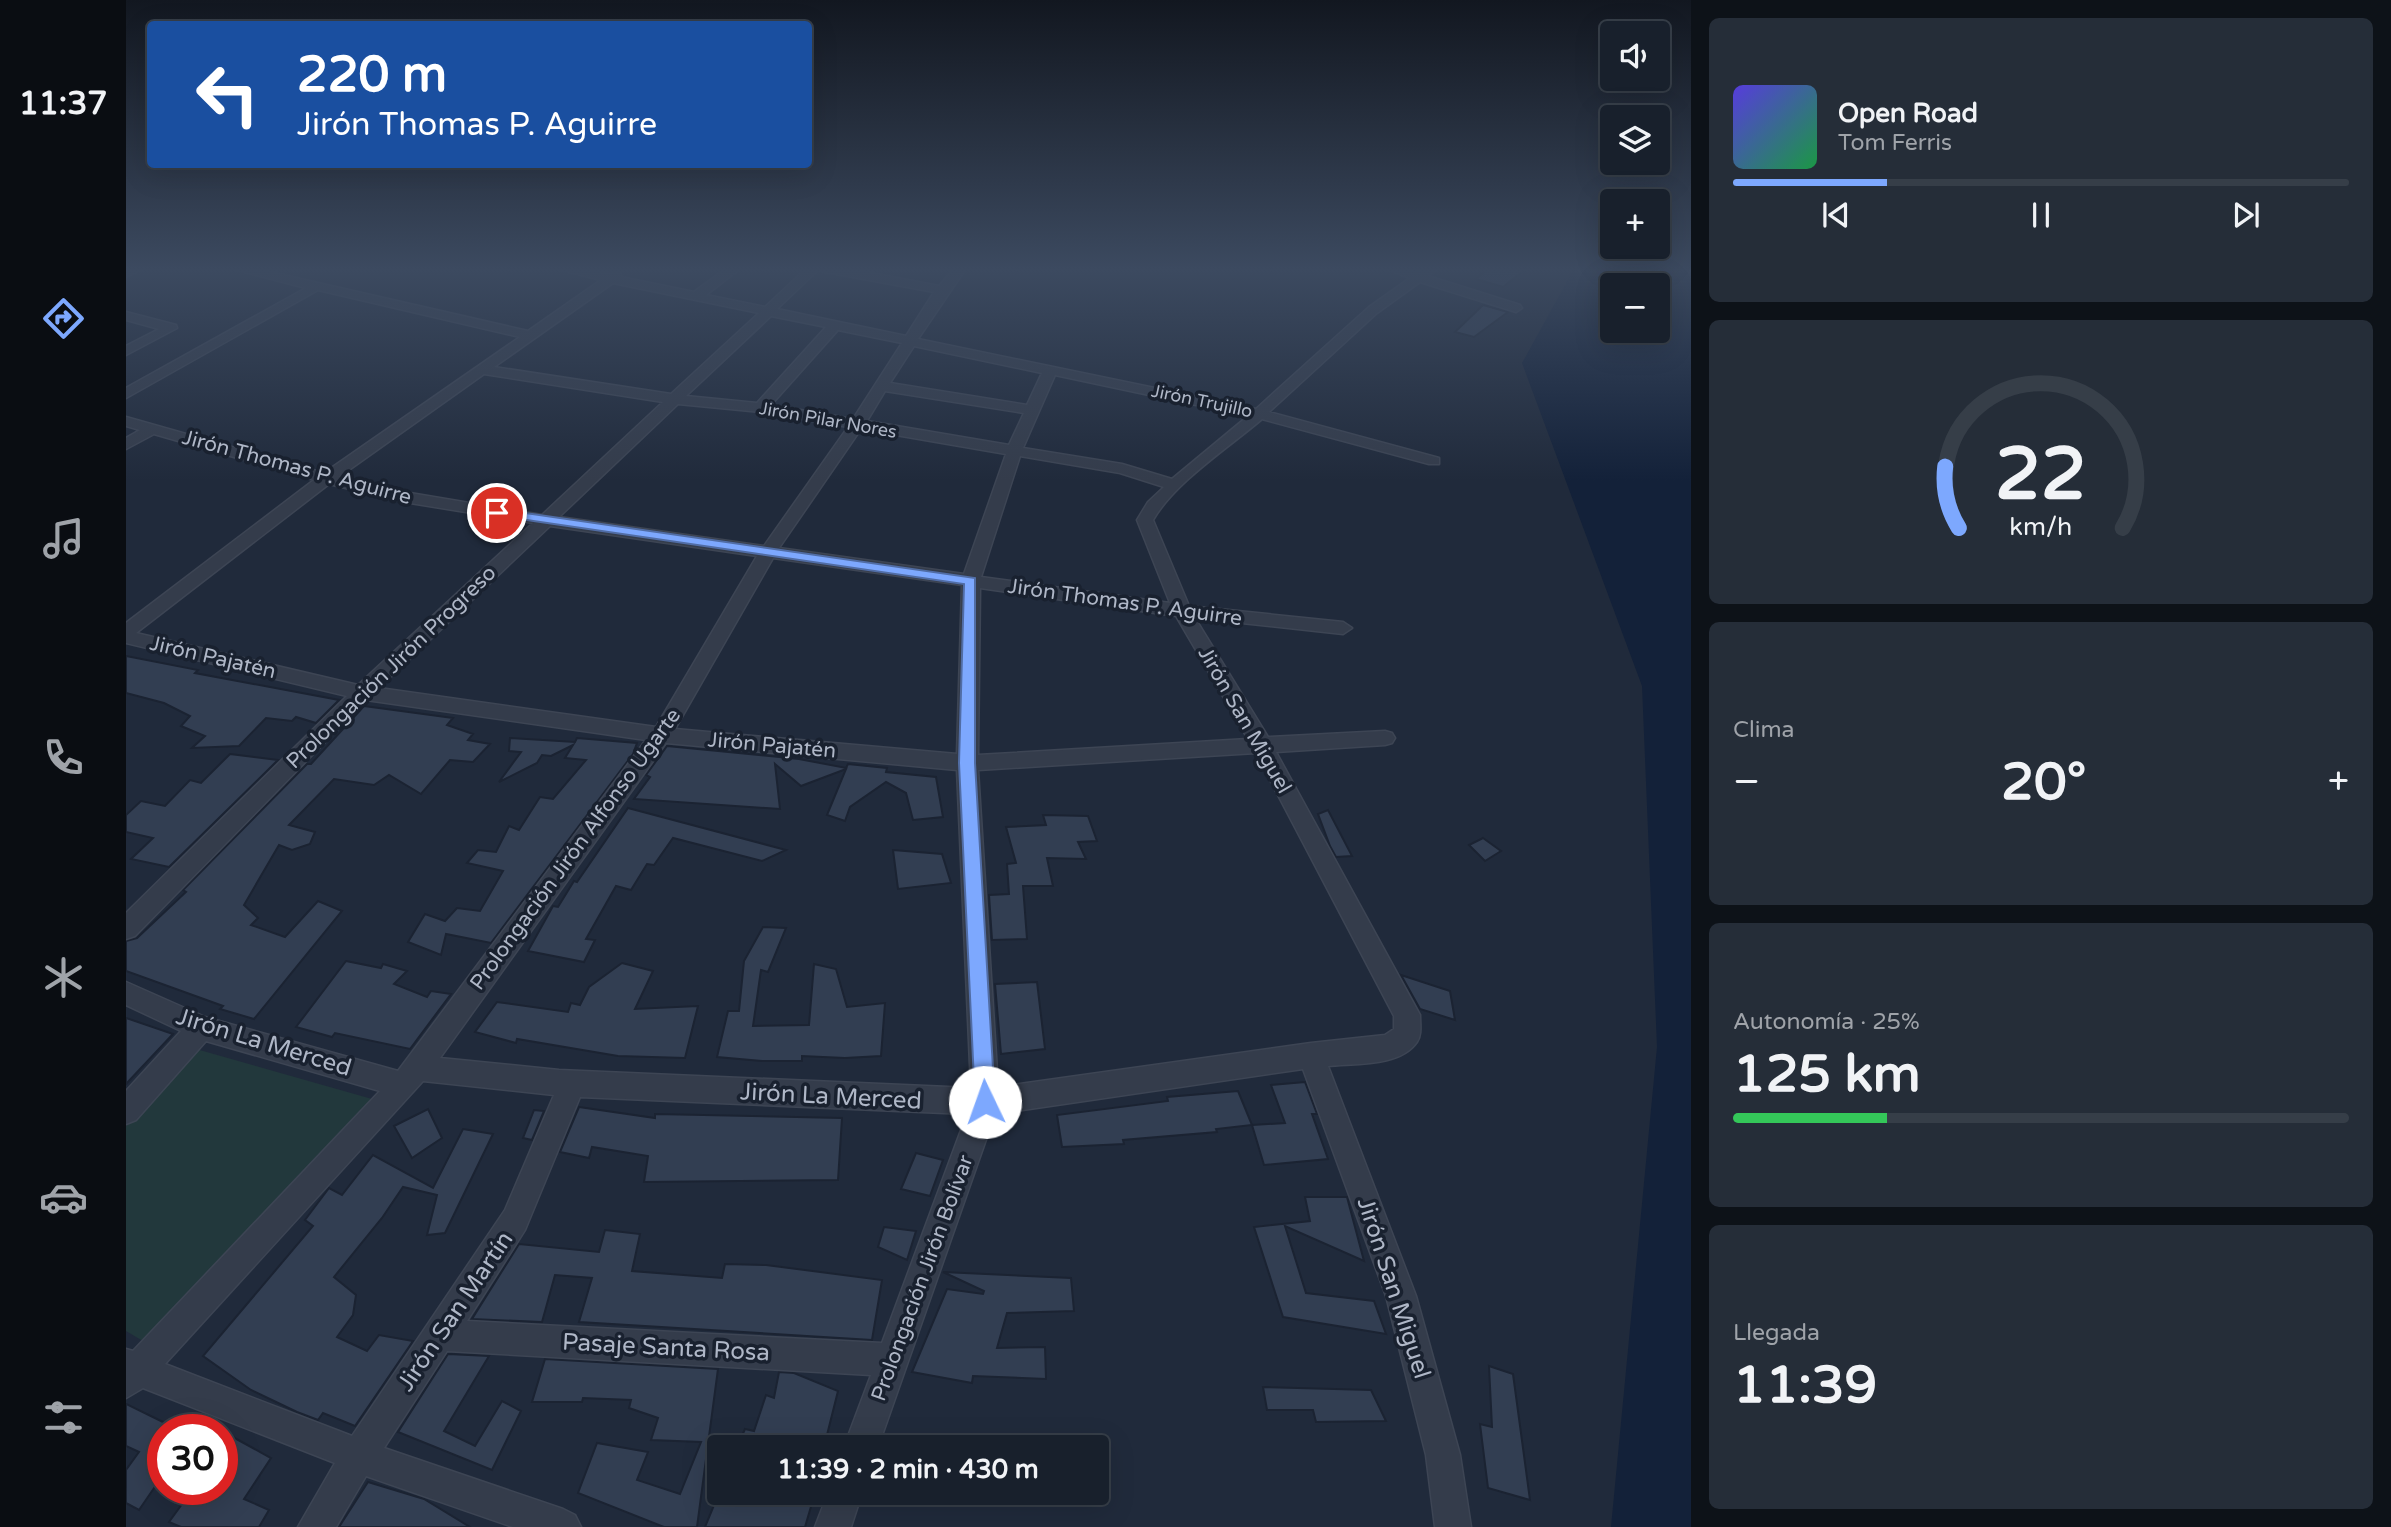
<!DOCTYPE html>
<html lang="es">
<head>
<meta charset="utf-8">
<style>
	body { margin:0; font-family:"Varela Round",sans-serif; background:#252d38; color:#f1f3f6; height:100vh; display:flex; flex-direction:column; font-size:26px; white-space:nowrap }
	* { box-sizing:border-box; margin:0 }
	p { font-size:23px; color:#9fa3a9 }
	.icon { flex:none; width:38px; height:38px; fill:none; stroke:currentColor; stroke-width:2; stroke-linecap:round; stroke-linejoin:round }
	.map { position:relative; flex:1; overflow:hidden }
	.sheet { display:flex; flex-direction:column; gap:18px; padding:18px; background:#0d1218; width:700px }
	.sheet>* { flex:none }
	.guide { position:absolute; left:21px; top:21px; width:665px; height:147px; border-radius:7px; box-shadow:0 7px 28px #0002,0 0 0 2px #363e48; background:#1a4fa0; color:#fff; overflow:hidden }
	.buttons { position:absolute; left:1474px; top:21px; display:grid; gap:14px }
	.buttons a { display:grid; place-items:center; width:70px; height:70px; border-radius:7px; background:#18202c; box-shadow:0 7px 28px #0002,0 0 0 2px #363e48; font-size:35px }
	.speed { position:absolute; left:21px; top:1414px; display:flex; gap:14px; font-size:35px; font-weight:700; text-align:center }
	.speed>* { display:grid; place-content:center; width:91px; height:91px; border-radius:50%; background:#18202c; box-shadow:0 7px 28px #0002,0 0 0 2px #363e48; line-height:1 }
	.speed .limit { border:10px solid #d22; background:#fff; color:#111 }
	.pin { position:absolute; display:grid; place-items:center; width:60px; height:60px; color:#fff; margin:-30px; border:4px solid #fff; border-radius:50%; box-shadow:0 2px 7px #0007 }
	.me { position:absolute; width:77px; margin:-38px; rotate:357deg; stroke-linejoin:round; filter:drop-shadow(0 0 5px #0008) }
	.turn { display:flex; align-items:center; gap:24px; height:147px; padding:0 35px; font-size:32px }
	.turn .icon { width:91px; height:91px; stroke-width:2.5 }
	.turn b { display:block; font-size:49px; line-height:60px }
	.big { font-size:52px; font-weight:700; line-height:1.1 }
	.sheet .card { flex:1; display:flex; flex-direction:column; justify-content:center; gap:10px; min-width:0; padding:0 24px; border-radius:10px; background:#252d38 }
	.sheet .dial { align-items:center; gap:0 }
	.dial svg { height:182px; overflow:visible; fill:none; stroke:#363e48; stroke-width:7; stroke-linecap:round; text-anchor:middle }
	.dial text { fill:#f1f3f6; stroke:none }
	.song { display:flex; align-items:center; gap:21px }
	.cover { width:84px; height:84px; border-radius:10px; background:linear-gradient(135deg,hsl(250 70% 55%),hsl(140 70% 35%)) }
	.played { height:7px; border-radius:4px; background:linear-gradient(90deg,#7da8fe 25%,#363e48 25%) }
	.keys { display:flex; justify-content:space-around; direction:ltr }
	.heat { display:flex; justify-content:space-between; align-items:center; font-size:38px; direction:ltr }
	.charge { height:10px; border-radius:5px; background:linear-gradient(90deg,#34c759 25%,#363e48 0) }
	.trip { position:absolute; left:581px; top:1435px; width:402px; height:70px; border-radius:7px; background:#18202c; box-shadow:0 7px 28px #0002,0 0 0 2px #363e48; font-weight:700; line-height:70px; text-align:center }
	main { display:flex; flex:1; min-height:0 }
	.menu { display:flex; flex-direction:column; width:126px; justify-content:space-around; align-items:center; background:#0a0d12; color:#9fa3a9 }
	.menu .icon { width:49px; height:49px }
	.menu .current { color:#7da8fe }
	.menu b { font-size:32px; color:#f1f3f6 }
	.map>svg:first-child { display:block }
</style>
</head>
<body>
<main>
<nav class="menu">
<b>11:37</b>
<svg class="icon current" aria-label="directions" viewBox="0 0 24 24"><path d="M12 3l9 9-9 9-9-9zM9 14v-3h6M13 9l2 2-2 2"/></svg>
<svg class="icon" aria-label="music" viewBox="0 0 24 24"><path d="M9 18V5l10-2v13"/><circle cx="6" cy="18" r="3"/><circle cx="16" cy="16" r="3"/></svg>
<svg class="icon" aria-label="phone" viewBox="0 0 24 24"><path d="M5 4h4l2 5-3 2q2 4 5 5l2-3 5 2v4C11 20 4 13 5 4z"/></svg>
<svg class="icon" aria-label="climate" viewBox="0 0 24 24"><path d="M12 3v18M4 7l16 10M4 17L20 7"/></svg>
<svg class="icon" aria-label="car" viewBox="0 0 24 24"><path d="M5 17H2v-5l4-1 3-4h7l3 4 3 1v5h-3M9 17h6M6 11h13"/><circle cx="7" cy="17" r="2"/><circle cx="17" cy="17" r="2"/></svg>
<svg class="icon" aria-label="filters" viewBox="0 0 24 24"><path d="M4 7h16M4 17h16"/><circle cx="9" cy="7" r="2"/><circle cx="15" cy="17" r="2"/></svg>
</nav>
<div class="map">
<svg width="1565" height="1527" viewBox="0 0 1565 1527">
	<rect width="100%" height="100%" fill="#202a3b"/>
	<path fill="#22383c" d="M 70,1049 L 246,1099 L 17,1341 L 0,1331 L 0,1126 Z"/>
	<path fill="#132139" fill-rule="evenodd" d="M 1449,267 L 1565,267 L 1565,1527 L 1485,1527 L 1531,1047 L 1516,686 L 1396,363 ZM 1486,285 L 1531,285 L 1531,331 L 1486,331 Z"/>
	<g fill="#323e52" stroke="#1b2332" stroke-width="2">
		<path d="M 1365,267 L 1402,267 L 1377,287 L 1350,279 Z"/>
		<path d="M 1357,305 L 1382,312 L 1348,337 L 1329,332 Z"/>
		<path d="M 0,656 L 72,670 L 69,673 L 213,700 L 190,723 L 170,717 L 166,721 L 140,718 L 113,746 L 66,748 L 79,736 L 55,726 L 64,716 L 38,703 L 0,693 Z"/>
		<path d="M 238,706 L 327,718 L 321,725 L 347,734 L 342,740 L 364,744 L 347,762 L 324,760 L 295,794 L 263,775 L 248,785 L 208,779 L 163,825 L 189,832 L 184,844 L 166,850 L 153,845 L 118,905 L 132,918 L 125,925 L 159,937 L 192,901 L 216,911 L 128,1019 L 94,1009 L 97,1006 L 0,971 L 0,941 L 11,938 L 60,892 L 57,890 L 181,764 L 185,764 Z"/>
		<path d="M 384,738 L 449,742 L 451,738 L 511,743 L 507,754 L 365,943 L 320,934 L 315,955 L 282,942 L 299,914 L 319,921 L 331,908 L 354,911 L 377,871 L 341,863 L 352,850 L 370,852 L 383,826 L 393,830 L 414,797 L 427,799 L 460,760 L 439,758 L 447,745 L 425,756 L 416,755 L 411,763 L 373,782 L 395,752 L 383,751 Z"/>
		<path d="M 541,746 L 673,759 L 720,768 L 722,764 L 761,768 L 760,772 L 810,777 L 817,817 L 787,820 L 780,793 L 760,782 L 724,807 L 719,821 L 701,815 L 720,769 L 675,786 L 649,764 L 654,809 L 508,799 L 524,777 L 520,775 Z"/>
		<path d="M 104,754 L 152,760 L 43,867 L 5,859 L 27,838 L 0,832 L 0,815 L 15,801 L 39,806 L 64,780 L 75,783 Z"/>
		<path d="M 502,808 L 660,850 L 636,861 L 547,838 L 528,865 L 521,864 L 505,890 L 490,886 L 460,939 L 469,940 L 458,962 L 402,951 L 427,906 L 432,907 L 448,881 L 451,882 Z"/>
		<path d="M 1202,810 L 1226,856 L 1210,857 L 1204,846 L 1192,814 Z"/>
		<path d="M 917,815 L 962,816 L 971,841 L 952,842 L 960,859 L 921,858 L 927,886 L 897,886 L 901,939 L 866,940 L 863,895 L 883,894 L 881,864 L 890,863 L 880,827 L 920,825 Z"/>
		<path d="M 1357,838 L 1375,851 L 1359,861 L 1343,845 Z"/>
		<path d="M 767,850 L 816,854 L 825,883 L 772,889 Z"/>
		<path d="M 637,927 L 660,928 L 642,972 L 635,970 L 627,1026 L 683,1025 L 688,964 L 710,969 L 721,1007 L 759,1003 L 755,1056 L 719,1058 L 676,1056 L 676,1061 L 636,1061 L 591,1057 L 602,1011 L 613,1011 L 618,961 Z"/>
		<path d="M 220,961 L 255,968 L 257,964 L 281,971 L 268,984 L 301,997 L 305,991 L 325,994 L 284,1049 L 209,1033 L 206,1037 L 170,1027 Z"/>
		<path d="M 496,963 L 527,971 L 509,1009 L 572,1006 L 559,1058 L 492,1056 L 391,1039 L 390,1043 L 349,1032 L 371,1002 L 442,1012 L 445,1003 L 454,1005 L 463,987 Z"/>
		<path d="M 1275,975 L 1324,991 L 1329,1020 L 1294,1009 Z"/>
		<path d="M 911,982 L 919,1049 L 875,1054 L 869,984 Z"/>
		<path d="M 0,1018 L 47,1034 L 0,1084 Z"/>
		<path d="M 1179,1082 L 1191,1114 L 1186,1114 L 1202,1159 L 1138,1165 L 1126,1125 L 1159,1123 L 1145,1085 Z"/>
		<path d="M 1112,1091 L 1126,1125 L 1090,1129 L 1091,1132 L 997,1140 L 998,1144 L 936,1147 L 931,1115 L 1042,1101 L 1041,1097 Z"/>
		<path d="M 453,1107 L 529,1118 L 529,1114 L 716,1118 L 712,1180 L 518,1182 L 522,1156 L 466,1147 L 463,1158 L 434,1152 Z"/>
		<path d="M 302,1109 L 316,1138 L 286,1158 L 268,1126 Z"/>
		<path d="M 408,1110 L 418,1111 L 406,1140 L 397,1138 Z"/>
		<path d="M 337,1129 L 367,1134 L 319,1233 L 301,1235 L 311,1195 L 277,1187 L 256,1218 L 208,1277 L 230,1295 L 227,1315 L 211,1337 L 241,1351 L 253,1335 L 287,1341 L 229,1426 L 197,1413 L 192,1420 L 171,1412 L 125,1390 L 77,1356 L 187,1226 L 179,1220 L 203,1188 L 216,1195 L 247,1155 L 307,1188 Z"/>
		<path d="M 790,1153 L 817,1160 L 804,1196 L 775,1189 Z"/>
		<path d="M 1179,1197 L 1221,1197 L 1238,1261 L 1159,1226 L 1180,1293 L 1248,1301 L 1260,1334 L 1157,1317 L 1128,1227 L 1184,1221 Z"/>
		<path d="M 758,1227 L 790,1231 L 781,1260 L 752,1247 Z"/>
		<path d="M 479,1230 L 514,1234 L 506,1271 L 596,1278 L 599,1264 L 640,1265 L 756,1280 L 746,1340 L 453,1322 L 466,1278 L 429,1275 L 416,1322 L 346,1319 L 393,1244 L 473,1252 Z"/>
		<path d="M 817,1272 L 945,1278 L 948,1311 L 881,1313 L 871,1348 L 919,1347 L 920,1379 L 847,1376 L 846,1383 L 786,1372 L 821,1289 L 857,1294 L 858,1291 Z"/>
		<path d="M 322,1354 L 363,1356 L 318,1431 L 349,1446 L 376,1401 L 395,1411 L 366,1470 L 272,1432 Z"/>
		<path d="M 419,1359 L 592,1369 L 571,1527 L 538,1527 L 452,1493 L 471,1443 L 522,1452 L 511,1480 L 554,1494 L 575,1442 L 525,1440 L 532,1418 L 503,1408 L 505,1400 L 457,1398 L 456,1402 L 406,1402 Z"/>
		<path d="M 1363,1366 L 1387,1374 L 1404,1500 L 1362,1488 L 1354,1424 L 1366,1427 Z"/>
		<path d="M 653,1372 L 668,1373 L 712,1391 L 698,1447 L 611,1447 L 619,1429 L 628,1431 L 640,1395 L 648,1398 Z"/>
		<path d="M 1137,1387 L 1245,1390 L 1260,1421 L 1190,1422 L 1187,1410 L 1141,1410 Z"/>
		<path d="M 0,1404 L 37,1422 L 37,1475 L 13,1510 L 0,1503 L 0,1470 L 13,1452 L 0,1446 Z"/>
		<path d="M 105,1436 L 145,1458 L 118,1499 L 143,1510 L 133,1527 L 55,1527 L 43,1522 L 67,1489 L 96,1489 L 96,1449 Z"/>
		<path d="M 242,1482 L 298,1499 L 344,1527 L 213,1527 Z"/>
		<path d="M 593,1493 L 689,1493 L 679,1527 L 579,1527 Z"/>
	</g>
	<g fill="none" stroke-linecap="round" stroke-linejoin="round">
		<g stroke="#3d4554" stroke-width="3">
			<g id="minor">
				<path d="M 19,267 L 17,269 L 0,277 L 0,269 Z"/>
				<path d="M 99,267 L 122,267 L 402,331 L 475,280 L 424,267 L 448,267 L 483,274 L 494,272 L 495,277 L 568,292 L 602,267 L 616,267 L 580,295 L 639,307 L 682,267 L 714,267 L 813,286 L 829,267 L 841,267 L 792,339 L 1130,409 L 1243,307 L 1284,278 L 1255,267 L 1274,267 L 1291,273 L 1299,267 L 1313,267 L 1302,276 L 1394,305 L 1396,308 L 1390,312 L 1294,282 L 1251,313 L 1143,412 L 1313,458 L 1313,464 L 1303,464 L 1136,419 C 1102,448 1049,482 1027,520 L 1063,606 L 1217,622 L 1226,628 L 1217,634 L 1069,618 L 1142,737 L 1259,731 L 1266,733 L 1269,738 L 1266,743 L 1259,745 L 1150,752 L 1294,1015 C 1294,1024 1296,1035 1291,1042 C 1274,1067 1229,1063 1202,1066 L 1290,1296 L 1334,1455 L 1345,1527 L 1309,1527 L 1300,1455 L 1260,1296 L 1177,1069 L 869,1114 L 752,1447 L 718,1447 L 745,1375 L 321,1351 L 258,1448 L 437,1509 L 449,1515 L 455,1527 L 387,1527 L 240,1476 L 210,1527 L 172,1527 L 209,1463 L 17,1388 L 0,1398 L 0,1349 L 7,1351 L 254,1091 L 80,1041 L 10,1120 L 0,1124 L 0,1091 L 55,1031 L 0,1005 L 0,982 L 79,1017 L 272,1071 L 520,740 L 240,700 L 9,936 L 0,939 L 0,913 L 221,696 L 0,643 L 0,623 L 188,480 L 28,434 L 0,449 L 0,438 L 14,430 L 0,426 L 0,417 L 198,473 L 394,337 L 192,290 L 0,398 L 0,388 L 180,288 ZM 692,270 L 694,271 L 808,292 L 780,336 L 651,309 ZM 487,283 L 633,313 L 545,394 L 368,367 ZM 645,316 L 700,327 L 631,403 L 560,396 ZM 712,330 L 776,343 L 727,419 L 645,405 ZM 788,346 L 916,373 L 901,405 L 764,383 ZM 358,374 L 537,402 L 416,515 L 278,492 L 213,477 ZM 929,375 L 1122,416 L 1046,479 L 996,464 L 897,448 ZM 759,391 L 898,413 L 883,445 L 741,421 ZM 552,404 L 635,412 L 722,427 L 638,546 L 433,517 ZM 735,429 L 880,454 L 838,574 L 653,548 ZM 894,456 L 994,473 L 1038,487 L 1022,502 L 1011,520 L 1044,603 L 855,577 ZM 203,484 L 278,502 L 407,523 L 232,685 L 10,633 ZM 424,526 L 631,556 L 530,727 L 253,688 ZM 647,558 L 836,585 L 831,754 L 549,729 ZM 854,588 L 1050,616 L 1122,739 L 852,755 ZM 540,743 L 831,770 L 845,1088 L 433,1070 L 314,1058 ZM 1130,753 L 1268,1016 L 1268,1029 L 1259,1035 L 1185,1043 L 872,1087 L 852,770 ZM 297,1081 L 428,1095 L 379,1210 L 226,1436 L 39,1364 ZM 454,1097 L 841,1114 L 756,1343 L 341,1321 L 399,1230 Z"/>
				<path d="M 0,312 L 50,325 L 51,328 L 0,355 L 0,346 L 33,329 L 0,320 Z"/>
				<path d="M 702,1493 L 736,1493 L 725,1527 L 689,1527 Z"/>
			</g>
		</g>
		<use href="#minor" fill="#343c4b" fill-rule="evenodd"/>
	</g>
	<linearGradient id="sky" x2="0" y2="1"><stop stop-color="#121720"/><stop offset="0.56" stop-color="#3c4a60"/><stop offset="1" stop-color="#3c4a60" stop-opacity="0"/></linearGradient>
	<rect width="1565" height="481" fill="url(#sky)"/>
	<path fill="#7da8fe" stroke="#516da5" stroke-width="2" d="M 371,509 L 849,578 L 849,763 L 869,1102 L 866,1110 L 859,1113 L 852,1110 L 849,1102 L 833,763 L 838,584 L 367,515 L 365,513 Z"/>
	<g text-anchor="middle" stroke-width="7" stroke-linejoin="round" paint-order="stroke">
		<g font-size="18" fill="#afb7c7" stroke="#19212f">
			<text transform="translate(1076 401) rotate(12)" y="6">Jirón Trujillo</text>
			<text transform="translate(702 420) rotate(10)" y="6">Jirón Pilar Nores</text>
		</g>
		<g font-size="21" fill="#afb7c7" stroke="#19212f">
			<text transform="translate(171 467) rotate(15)" y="7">Jirón Thomas P. Aguirre</text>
			<text transform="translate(999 602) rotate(8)" y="7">Jirón Thomas P. Aguirre</text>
			<text transform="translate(87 657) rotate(13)" y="7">Jirón Pajatén</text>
			<text transform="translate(265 667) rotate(-44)" y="7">Prolongación Jirón Progreso</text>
			<text transform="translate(1119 720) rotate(60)" y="7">Jirón San Miguel</text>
			<text transform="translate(646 745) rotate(5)" y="7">Jirón Pajatén</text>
			<text transform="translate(449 849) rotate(-54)" y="7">Prolongación Jirón Alfonso Ugarte</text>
			<text transform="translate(796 1278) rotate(-70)" y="7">Prolongación Jirón Bolívar</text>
		</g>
		<g font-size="24" fill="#afb7c7" stroke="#19212f">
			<text transform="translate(138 1042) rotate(17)" y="8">Jirón La Merced</text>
			<text transform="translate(705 1096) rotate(3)" y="8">Jirón La Merced</text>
			<text transform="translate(1268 1288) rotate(72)" y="8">Jirón San Miguel</text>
			<text transform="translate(329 1311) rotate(-56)" y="8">Jirón San Martín</text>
			<text transform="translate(540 1347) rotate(3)" y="8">Pasaje Santa Rosa</text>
		</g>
	</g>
</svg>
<div class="buttons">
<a><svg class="icon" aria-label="sound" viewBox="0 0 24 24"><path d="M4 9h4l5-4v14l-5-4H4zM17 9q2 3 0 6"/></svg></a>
<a><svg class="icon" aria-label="layers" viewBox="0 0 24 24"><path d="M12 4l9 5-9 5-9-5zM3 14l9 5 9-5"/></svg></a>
<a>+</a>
<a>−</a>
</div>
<div class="speed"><div class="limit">30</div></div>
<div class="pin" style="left:371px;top:513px;background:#d93025"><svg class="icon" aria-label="arrive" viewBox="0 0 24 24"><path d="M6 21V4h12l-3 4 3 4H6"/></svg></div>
<svg class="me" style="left:859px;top:1102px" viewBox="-20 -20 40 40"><circle r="19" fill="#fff"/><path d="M0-13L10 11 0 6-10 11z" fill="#7da8fe"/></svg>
<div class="trip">11:39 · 2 min · 430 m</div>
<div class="guide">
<div class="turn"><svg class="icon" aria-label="left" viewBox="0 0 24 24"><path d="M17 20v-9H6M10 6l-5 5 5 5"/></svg><div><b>220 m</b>Jirón Thomas P. Aguirre</div></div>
</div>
</div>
<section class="sheet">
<div class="card">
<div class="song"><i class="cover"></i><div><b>Open Road</b><p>Tom Ferris</p></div></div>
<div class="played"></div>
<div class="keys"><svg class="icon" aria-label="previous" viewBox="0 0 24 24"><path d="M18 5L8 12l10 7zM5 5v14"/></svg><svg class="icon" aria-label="pause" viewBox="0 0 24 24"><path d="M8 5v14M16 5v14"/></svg><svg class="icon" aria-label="next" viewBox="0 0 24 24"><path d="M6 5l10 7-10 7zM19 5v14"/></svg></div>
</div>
<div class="card dial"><svg viewBox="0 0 100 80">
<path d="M14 69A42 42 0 1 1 86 69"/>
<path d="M14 69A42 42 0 0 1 8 42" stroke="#7da8fe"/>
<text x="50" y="56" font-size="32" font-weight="700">22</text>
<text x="50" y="72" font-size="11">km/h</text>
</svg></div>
<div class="card"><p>Clima</p>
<div class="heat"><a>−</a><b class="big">20°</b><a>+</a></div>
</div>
<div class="card"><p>Autonomía · 25%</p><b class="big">125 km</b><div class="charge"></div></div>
<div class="card"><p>Llegada</p><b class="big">11:39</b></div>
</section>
</main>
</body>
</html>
